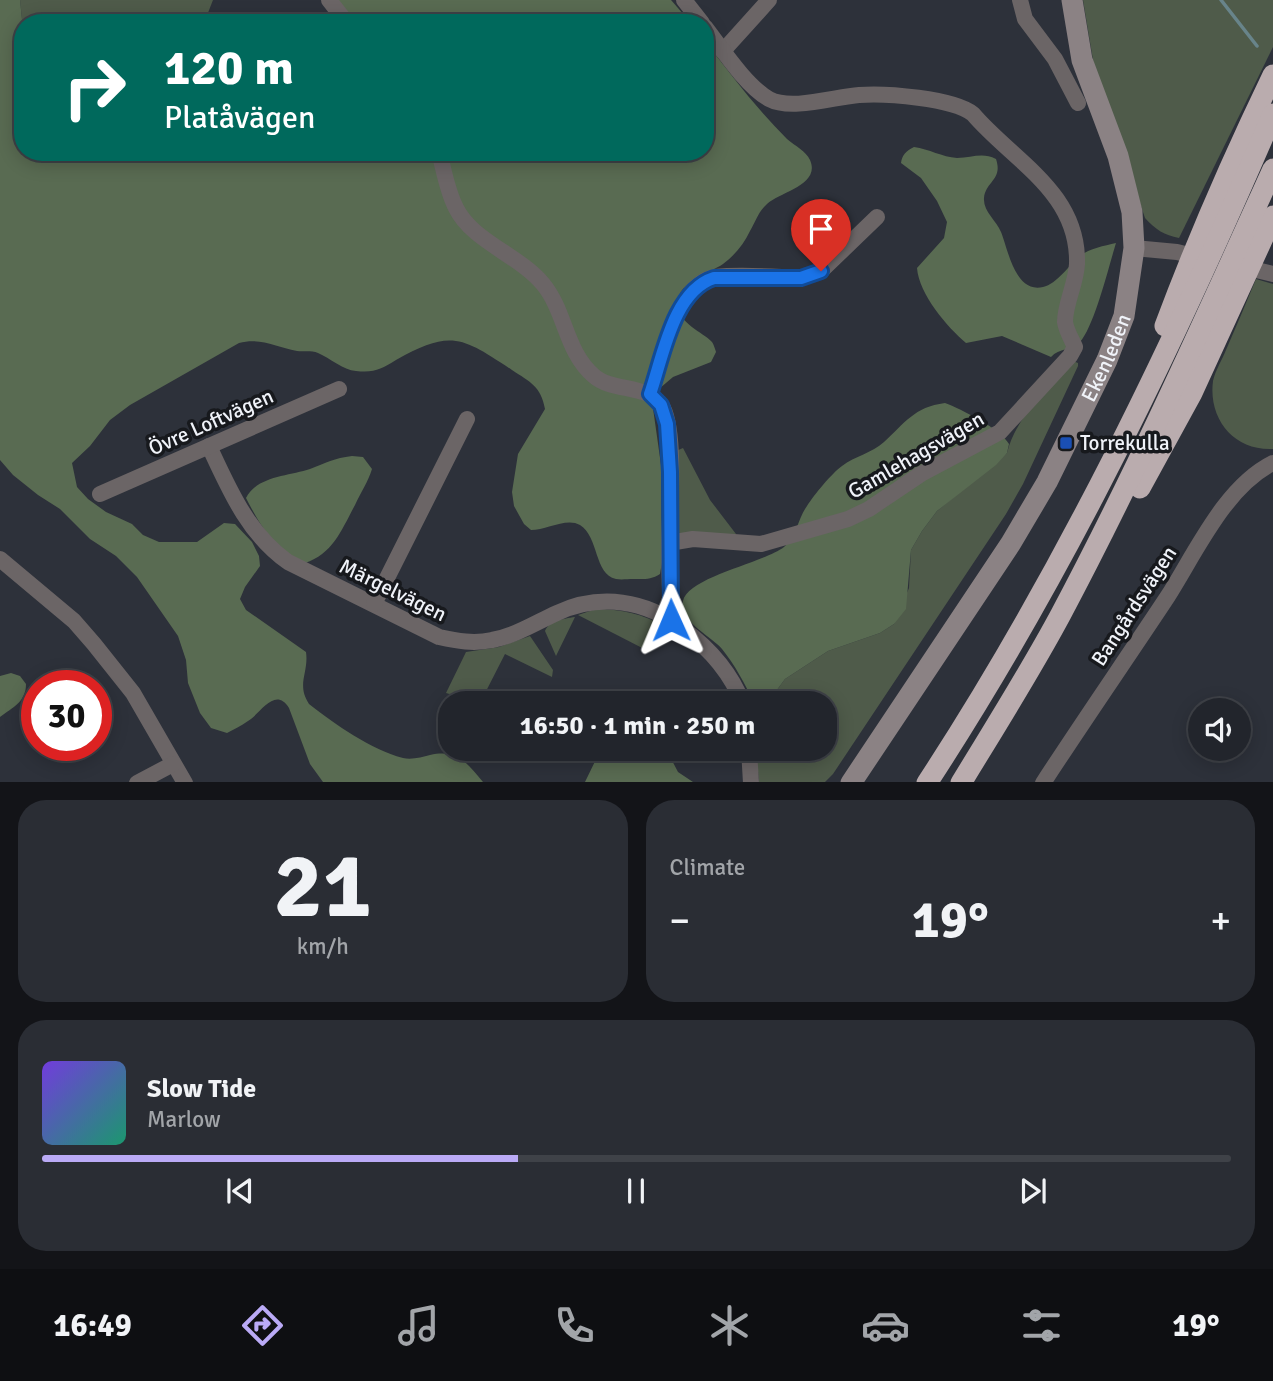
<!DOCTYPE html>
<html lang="en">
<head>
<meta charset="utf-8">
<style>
	body { margin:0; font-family:Signika,sans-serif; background:#2a2d34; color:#f1f3f6; height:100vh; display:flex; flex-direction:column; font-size:26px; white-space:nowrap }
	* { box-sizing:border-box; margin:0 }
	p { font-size:23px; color:#a2a5a9 }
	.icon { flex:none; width:38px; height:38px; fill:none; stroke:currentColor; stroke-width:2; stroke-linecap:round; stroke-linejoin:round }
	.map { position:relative; height:782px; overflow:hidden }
	.details { display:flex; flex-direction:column; gap:18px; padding:18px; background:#131418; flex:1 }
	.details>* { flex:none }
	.banner { position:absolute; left:14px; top:14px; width:700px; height:147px; border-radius:28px; box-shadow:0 4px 18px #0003,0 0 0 2px #3f4248; background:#00695c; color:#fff; overflow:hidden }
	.controls { position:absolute; left:1188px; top:698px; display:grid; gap:14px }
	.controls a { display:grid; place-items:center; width:63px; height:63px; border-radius:50%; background:#22252c; box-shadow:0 4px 18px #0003,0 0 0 2px #3f4248; font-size:35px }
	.speed { position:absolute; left:21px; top:670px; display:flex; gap:14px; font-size:35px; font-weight:700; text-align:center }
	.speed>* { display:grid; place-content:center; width:91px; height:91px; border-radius:50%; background:#22252c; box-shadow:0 4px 18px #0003,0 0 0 2px #3f4248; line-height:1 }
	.speed .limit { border:10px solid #d22; background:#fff; color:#111 }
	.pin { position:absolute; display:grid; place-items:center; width:60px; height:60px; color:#fff; margin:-72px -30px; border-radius:50% 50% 50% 0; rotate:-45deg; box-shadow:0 0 7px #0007 }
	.pin .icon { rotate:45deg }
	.me { position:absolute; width:77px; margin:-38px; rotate:359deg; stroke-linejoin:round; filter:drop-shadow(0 0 5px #0008) }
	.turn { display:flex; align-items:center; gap:24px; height:147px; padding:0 35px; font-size:32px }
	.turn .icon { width:91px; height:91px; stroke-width:2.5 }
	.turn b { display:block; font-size:49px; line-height:60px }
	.big { font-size:52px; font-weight:800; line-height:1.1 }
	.details .card { flex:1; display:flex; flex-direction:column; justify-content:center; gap:10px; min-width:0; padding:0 24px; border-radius:28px; background:#2a2d34 }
	.details .dial { align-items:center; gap:0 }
	.dial b { font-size:91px; line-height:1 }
	.song { display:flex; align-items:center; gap:21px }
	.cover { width:84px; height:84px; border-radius:10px; background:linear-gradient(135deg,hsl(260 70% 55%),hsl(160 70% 35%)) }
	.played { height:7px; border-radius:4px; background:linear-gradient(90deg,#baaaf6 40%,#3f4248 40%) }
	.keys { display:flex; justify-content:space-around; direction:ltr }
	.heat { display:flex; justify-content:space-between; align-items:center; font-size:38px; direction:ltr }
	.details .tiles { flex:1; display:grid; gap:18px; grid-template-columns:1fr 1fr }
	.card:last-child { grid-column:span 2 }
	.trip { position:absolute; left:438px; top:691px; width:399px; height:70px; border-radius:28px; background:#22252c; box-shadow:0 4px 18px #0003,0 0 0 2px #3f4248; font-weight:800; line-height:70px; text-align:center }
	.tabs { display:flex; height:112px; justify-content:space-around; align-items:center; background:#0e0f12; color:#a2a5a9 }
	.tabs .icon { width:49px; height:49px }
	.tabs .current { color:#baaaf6 }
	.tabs b { font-size:32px; color:#f1f3f6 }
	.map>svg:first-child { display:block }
</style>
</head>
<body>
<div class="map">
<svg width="1273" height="783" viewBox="0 0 1273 783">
	<rect width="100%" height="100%" fill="#2d313a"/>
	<g fill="#4f5b4a">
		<path d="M 20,0 L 213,0 L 204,23 L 23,23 L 23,29 Z"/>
		<path d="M 1083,0 L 1273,0 L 1273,47 L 1179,238 C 1164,235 1156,230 1145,218 L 1094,66 Z"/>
		<path d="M 1256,279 L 1273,284 L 1273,449 C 1234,451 1208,419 1213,381 C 1215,371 1222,360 1226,350 C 1236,327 1246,303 1256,279 Z"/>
		<path d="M 1073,361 L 1078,363 L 1078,366 L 1023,484 L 1006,514 L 833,774 L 825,782 L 759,782 L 756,749 L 824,749 L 824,704 L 761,703 L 771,698 L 785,679 L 828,651 L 880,633 L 894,624 L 909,588 L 911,550 L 922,531 L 937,511 L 1007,453 C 1016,416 1049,388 1073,361 Z"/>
		<path d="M 683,448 L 710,500 L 736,534 L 733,538 L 679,536 L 676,532 L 676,451 Z"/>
		<path d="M 596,609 C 621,609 642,614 664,626 L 663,637 L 650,652 L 578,615 Z"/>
		<path d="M 575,617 L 556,656 L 545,631 C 550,620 563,619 575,617 Z"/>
		<path d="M 530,636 L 553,670 L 552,677 L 505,654 L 480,703 L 446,693 L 466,652 L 499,647 Z"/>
	</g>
	<g fill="#596b52">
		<path d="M 0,0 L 20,0 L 23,29 L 23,152 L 705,152 L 705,41 C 731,75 757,109 787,139 C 795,146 806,151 810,160 C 821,185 780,192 767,204 C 758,212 756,221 750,231 C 744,244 735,255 723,264 C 710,273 676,282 678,304 C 679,325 702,331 712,342 C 713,343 716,351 716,352 L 711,362 L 673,377 L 653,394 L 652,401 L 661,465 L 662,562 L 660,574 C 651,580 643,579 633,579 C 628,579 621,580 616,579 C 594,574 599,537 580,525 C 567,517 546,530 531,530 L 524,524 L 514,506 L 512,492 L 518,454 L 545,409 C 541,386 530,382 512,370 C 462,337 451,329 396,360 C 381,369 375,373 356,371 C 343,370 330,358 318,353 C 311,350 303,352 297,351 C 276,347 260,337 239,343 L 130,405 L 110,420 L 90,446 L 72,463 L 77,487 L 88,499 L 106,512 L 132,524 L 143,535 L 159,542 L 197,542 L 224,523 L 235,524 L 252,542 L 259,556 L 260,566 L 245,587 L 240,599 L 246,610 L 306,652 C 309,673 296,684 309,704 C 336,725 370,749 403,758 C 412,760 422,757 430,755 C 458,749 467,763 483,782 L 323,782 L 310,764 L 289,708 C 275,686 261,713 248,721 C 241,726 234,729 227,733 L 211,728 L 200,713 L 188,683 L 186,660 L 178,636 L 137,577 L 116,556 L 90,539 L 60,509 L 38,495 L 13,475 L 0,460 Z"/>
		<path d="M 338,0 L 671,0 L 691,23 L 357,23 Z"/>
		<path d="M 914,147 C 929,149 942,157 957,158 C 972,158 982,152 996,159 C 1003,180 986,181 984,198 C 983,211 996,220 1001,232 C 1008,249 1015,294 1043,287 C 1057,284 1069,265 1080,256 C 1090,248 1104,246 1116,243 C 1109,266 1094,327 1080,342 C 1072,350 1059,348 1051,357 L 1002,336 L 966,343 C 947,327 919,294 917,268 L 944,238 L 947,222 L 937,201 L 921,178 L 901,163 C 902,155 906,151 914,147 Z"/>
		<path d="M 945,403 C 961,409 1001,429 1009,444 L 1007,453 L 996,465 L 937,511 L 922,531 L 911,550 L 906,609 L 894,624 L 880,633 L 828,651 L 785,679 L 771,698 L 761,703 L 754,703 C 745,684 735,665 722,649 C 711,636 678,621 683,601 C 688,577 763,563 784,547 C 796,538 798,518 807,506 C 814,495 832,473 842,466 C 855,456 872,453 884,442 C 905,423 914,407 945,403 Z"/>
		<path d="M 352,456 L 363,457 L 372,469 C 368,482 361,492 355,505 C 342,529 333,554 305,563 C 273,547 262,529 246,498 C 257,476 289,476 310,469 C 326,463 334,458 352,456 Z"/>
		<path d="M 11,673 L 20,676 L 26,684 C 26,702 13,707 0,717 L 0,676 Z"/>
		<path d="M 601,749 L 666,749 L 678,772 L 693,782 L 585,782 Z"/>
	</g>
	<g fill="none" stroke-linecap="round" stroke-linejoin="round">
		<path stroke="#68848a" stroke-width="3.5" d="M 1221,0 L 1257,46"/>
		<g stroke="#6b6566" stroke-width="16">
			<path d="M 329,0 L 347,23"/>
			<path d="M 684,0 L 702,23"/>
			<path d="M 1020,0 L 1025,19 L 1055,59 L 1078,103"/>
			<path d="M 723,51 L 769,0"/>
			<path d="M 439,152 C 444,170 447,191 456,208 C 472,241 519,255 543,284 C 566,312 565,351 594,376 C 613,393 650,383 663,408 C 676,434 670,509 669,540 C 669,567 670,593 671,620"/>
			<path d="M 1134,248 L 1177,252 L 1201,258"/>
			<path d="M 1240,266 L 1273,274"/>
			<path d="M 650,394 C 661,363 676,283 715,277 C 743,274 774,277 801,278 L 821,271 L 877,217"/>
			<path d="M 209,446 C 229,489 248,534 288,562 L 439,637 C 457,641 474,644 492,640 C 515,636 535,623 557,613 C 600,593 646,600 683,629 C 709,648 731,673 743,704"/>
			<path d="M 100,494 L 339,389"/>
			<path d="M 669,543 L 693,539 L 761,544 L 848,519 L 869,509 L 921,474 L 1000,432 L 1070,356 L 1075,347 C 1072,340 1066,330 1065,322 C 1065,303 1076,284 1077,264 C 1079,192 1013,161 973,114 C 953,98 885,93 859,95 C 834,97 791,111 769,99 C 746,86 722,49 705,27"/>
			<path d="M 0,559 L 74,621 L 94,644 L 133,693 L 185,783"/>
			<path d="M 374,604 L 467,419"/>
			<path d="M 749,749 L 751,783"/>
			<path d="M 137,783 L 173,764"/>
			<path d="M 1043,783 C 1084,720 1127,658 1168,596 C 1196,552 1225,487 1273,463"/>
		</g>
		<path stroke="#8b8284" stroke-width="21" id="s1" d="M 851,783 L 1011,543 L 1047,482 L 1107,360 L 1124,316 L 1134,248 L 1132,212 L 1118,156 L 1082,60 L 1072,0"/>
		<g stroke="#baacae" stroke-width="21">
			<path d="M 1165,326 C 1197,240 1233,158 1273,75"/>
			<path d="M 1140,488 L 1192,393 L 1273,216"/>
			<path d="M 927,783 C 1065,572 1174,344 1273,114"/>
			<path d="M 961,783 C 995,727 1030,672 1061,614 C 1138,469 1205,319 1273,169"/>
		</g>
	</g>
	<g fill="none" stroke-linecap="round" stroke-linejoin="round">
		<g stroke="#114b97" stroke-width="18">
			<path id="route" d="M 671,620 L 670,472 L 667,424 L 661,405 L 650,394 C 663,357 673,291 714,278 L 801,278 L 821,271"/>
		</g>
		<use href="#route" stroke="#1a73e8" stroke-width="12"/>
	</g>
	<rect fill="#1a4fb4" stroke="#17191d" stroke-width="2.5" x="1059" y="436" width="14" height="14" rx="3.5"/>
	<g text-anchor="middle" stroke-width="7" stroke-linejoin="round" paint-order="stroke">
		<g font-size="21" fill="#f0f3f9" stroke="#17191d">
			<text dy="7" stroke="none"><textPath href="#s1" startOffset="497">Ekenleden</textPath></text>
			<text transform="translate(211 422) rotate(-24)" y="7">Övre Loftvägen</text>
			<text transform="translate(916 455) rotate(-30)" y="7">Gamlehagsvägen</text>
			<text transform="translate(393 590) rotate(26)" y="7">Märgelvägen</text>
			<text transform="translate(1134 606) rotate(-57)" y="7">Bangårdsvägen</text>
		</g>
		<g font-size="21" fill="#f0f3f9" stroke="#17191d" text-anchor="start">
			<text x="1080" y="450">Torrekulla</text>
		</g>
	</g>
</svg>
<div class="controls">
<a><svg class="icon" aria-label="sound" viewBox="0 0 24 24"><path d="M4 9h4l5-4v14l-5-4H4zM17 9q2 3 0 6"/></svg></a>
</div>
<div class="speed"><div class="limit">30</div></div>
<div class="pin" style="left:821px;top:271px;background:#d93025"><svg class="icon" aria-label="arrive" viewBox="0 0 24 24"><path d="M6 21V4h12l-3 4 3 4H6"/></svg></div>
<svg class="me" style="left:671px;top:620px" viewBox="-20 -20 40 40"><path d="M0-17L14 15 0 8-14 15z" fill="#1a73e8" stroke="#fff" stroke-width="4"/></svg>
<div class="trip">16:50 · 1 min · 250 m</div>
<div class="banner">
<div class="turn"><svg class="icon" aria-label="right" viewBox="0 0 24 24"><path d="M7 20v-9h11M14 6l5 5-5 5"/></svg><div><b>120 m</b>Platåvägen</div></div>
</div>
</div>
<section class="details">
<div class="tiles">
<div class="card dial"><b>21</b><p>km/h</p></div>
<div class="card"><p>Climate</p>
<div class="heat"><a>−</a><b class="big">19°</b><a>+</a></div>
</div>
<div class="card">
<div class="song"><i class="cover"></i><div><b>Slow Tide</b><p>Marlow</p></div></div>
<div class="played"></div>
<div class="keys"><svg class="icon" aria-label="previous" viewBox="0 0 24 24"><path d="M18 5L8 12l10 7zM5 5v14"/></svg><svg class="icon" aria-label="pause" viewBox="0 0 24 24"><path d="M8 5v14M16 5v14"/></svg><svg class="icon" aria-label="next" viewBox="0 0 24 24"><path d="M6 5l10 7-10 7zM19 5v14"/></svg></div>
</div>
</div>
</section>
<nav class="tabs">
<b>16:49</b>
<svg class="icon current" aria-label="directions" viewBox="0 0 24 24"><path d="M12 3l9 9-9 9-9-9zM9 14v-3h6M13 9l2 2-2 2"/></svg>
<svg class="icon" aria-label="music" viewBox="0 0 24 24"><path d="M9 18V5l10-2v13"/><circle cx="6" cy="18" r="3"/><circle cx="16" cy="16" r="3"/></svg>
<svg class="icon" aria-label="phone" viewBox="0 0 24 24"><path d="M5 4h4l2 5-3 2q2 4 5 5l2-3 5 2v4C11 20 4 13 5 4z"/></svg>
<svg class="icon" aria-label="climate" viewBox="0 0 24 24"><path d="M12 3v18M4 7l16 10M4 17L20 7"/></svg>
<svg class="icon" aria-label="car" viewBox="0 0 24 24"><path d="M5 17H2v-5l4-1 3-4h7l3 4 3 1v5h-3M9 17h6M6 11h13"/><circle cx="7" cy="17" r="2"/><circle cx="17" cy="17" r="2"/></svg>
<svg class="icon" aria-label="filters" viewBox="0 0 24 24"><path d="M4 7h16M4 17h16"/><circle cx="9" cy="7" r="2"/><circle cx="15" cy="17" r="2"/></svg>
<b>19°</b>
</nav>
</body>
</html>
